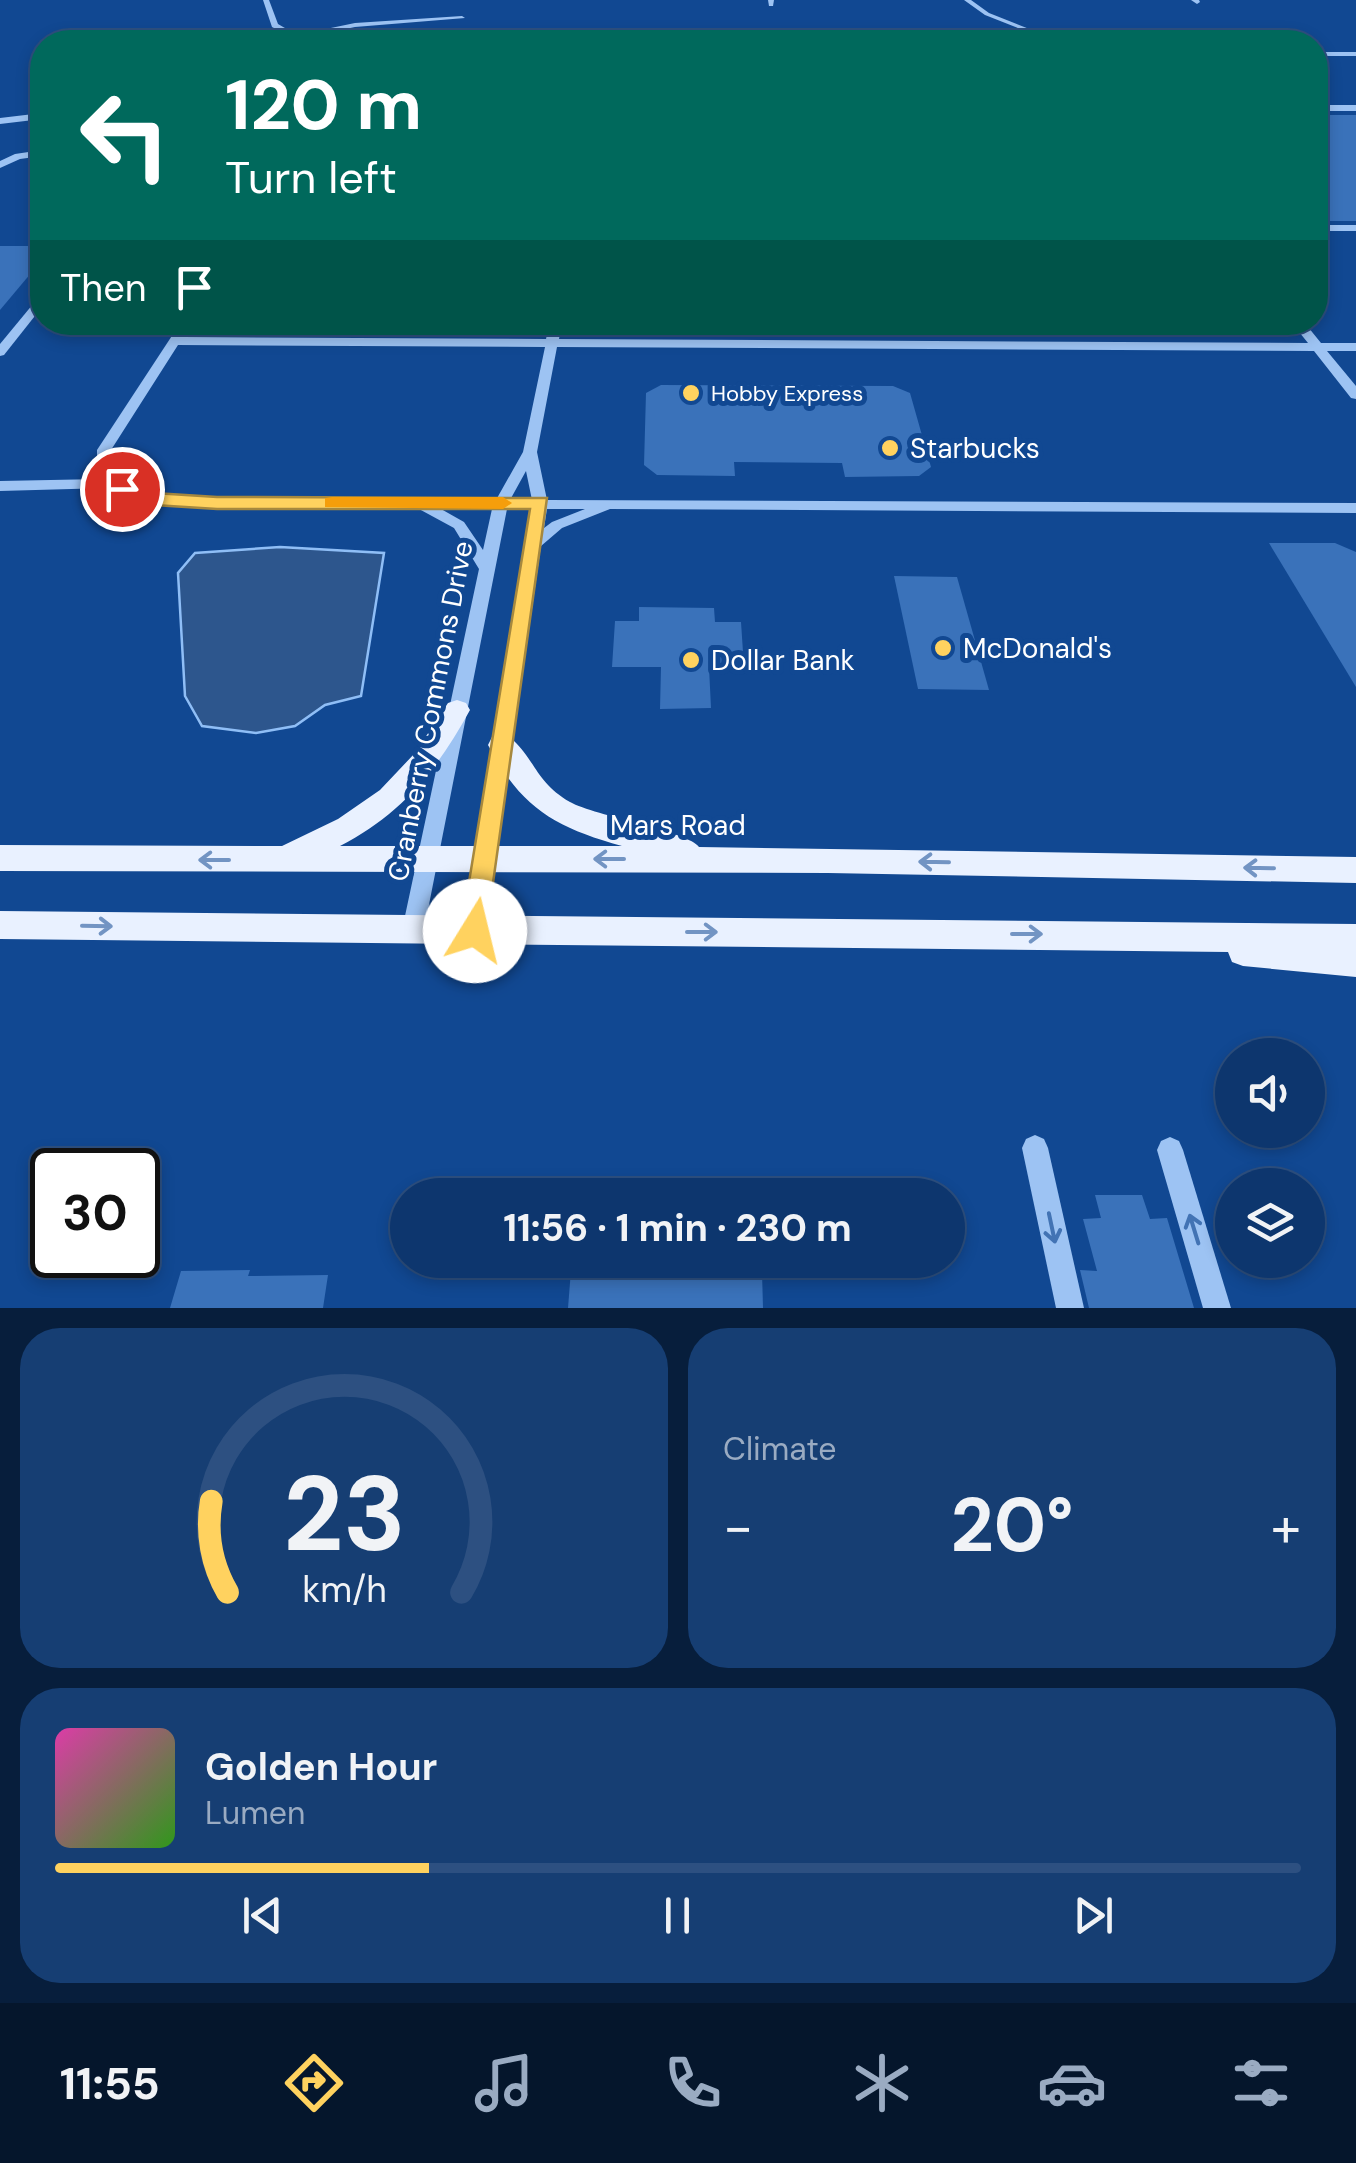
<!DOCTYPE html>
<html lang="en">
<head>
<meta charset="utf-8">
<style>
	body { margin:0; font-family:"DM Sans",sans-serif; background:#163e73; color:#f1f3f6; height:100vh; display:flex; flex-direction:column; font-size:38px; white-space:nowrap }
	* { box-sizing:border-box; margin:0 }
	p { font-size:32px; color:#9aabc2 }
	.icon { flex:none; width:55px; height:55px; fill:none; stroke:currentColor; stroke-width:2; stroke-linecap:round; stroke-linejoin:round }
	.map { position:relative; height:1308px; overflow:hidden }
	.panel { display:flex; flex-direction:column; gap:20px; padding:20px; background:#071e3c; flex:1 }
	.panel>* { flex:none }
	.guide { position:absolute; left:30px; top:30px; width:1298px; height:305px; border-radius:40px; box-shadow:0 5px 15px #0003,0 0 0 2px #2d5081; background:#00695c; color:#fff; overflow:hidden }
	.tools { position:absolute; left:1215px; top:1038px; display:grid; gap:20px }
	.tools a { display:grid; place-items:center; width:110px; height:110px; border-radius:50%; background:#0d366e; box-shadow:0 5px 15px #0003,0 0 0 2px #2d5081; font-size:50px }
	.speed { position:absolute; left:30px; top:1148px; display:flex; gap:20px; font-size:50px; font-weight:700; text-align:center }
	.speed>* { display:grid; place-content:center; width:130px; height:130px; border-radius:50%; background:#0d366e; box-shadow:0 5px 15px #0003,0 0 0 2px #2d5081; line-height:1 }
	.speed .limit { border:5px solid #111; border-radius:15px; background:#fff; color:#111 }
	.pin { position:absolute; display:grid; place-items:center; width:85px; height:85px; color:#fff; margin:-42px; border:5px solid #fff; border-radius:50%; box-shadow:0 2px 10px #0007 }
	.me { position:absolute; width:110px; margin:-55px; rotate:9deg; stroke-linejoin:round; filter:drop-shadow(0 0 8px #0008) }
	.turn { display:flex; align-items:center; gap:35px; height:210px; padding:0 30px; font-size:45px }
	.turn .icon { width:130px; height:130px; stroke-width:2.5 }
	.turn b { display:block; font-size:70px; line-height:85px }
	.then { display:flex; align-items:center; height:95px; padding:0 30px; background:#0003; gap:20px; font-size:38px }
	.big { font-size:75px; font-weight:700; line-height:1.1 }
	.panel .card { flex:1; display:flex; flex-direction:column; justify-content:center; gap:15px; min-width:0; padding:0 35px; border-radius:40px; background:#163e73 }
	.panel .dial { align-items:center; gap:0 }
	.dial svg { height:260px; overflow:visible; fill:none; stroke:#2d5081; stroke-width:7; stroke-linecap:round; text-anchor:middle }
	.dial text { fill:#f1f3f6; stroke:none }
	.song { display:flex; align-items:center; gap:30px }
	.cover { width:120px; height:120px; border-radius:15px; background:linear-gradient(135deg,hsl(320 70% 55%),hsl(110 70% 35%)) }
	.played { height:10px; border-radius:5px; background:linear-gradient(90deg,#ffd25f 30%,#2d5081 30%) }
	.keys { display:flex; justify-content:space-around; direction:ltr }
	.heat { display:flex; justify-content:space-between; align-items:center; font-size:55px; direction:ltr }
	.panel .tiles { flex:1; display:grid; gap:20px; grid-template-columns:1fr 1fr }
	.card:last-child { grid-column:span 2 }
	.trip { position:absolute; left:390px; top:1178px; width:575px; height:100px; border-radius:50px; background:#0d366e; box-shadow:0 5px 15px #0003,0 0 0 2px #2d5081; font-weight:700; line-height:100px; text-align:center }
	.tabs { display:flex; height:160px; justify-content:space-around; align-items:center; background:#05162c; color:#9aabc2 }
	.tabs .icon { width:70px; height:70px }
	.tabs .on { color:#ffd25f }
	.tabs b { font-size:45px; color:#f1f3f6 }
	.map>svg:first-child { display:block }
</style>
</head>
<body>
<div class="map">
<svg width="1356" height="1308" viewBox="0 0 1356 1308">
	<rect width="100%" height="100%" fill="#114892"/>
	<path fill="#2d568d" stroke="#8fbef6" stroke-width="2.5" d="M 280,547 L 384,553 L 361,696 L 325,705 L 295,726 L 256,733 L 202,726 L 185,696 L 178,573 L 195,553 Z"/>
	<g fill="#3a72ba">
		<rect x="1315" y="115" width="41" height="106"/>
		<path d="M 0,246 L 42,246 L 42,260 L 0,310 Z"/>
		<path d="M 661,385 L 893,386 L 910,393 L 931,467 L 919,476 L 845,477 L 842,463 L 734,462 L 735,476 L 657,475 L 644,465 L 646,393 Z"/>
		<path d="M 1269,543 L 1335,543 L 1356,552 L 1356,687 Z"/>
		<path d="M 894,576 L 957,577 L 989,690 L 918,689 Z"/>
		<path d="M 639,607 L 714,608 L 715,622 L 741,622 L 744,667 L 709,667 L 711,708 L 660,709 L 661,667 L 612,667 L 615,621 L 639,621 Z"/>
		<path d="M 1095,1195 L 1142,1195 L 1150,1219 L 1167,1218 L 1194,1308 L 1089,1308 L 1080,1270 L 1097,1271 L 1083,1219 L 1101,1218 Z"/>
		<path d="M 250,1270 L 248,1276 L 328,1275 L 323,1308 L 170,1308 L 181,1271 Z"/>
		<path d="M 571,1270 L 762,1272 L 763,1308 L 568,1308 Z"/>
	</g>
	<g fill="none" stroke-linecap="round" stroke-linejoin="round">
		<g fill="#9dc3f3" fill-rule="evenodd">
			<path d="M 263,0 L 269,0 L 278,24 L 297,35 L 355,23 L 462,16 L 465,18 L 355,27 L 303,38 L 306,40 L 302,42 L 272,27 Z"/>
			<path d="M 768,0 L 774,0 L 773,6 L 769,6 Z"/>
			<path d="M 964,0 L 971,0 L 989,13 L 1062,42 L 1053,42 L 985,15 Z"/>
			<path d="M 1191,0 L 1199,0 L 1200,2 L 1197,4 Z"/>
			<rect x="1315" y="52" width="41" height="4"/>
			<rect x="1315" y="105" width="41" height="6"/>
			<path d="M 42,113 L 42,119 L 0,124 L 0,118 Z"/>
			<path d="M 42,150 L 42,156 L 20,159 L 0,168 L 0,161 L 15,154 Z"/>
			<rect x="1315" y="225" width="41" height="6"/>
			<path d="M 42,297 L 42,307 L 4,355 L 0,356 L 0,344 L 38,298 Z"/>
			<path d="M 181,322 L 193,322 L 183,337 L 546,339 L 550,322 L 562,322 L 559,339 L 1308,343 L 1291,322 L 1304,322 L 1321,343 L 1356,343 L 1356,351 L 1327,351 L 1356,386 L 1356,399 L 1351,398 L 1314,351 L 557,347 L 537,452 L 547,500 L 1356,503 L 1356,513 L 610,509 L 562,528 L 541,546 L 486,931 L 483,938 L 475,941 L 467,938 L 464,931 L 532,509 L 507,509 L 424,930 L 421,937 L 413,940 L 405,937 L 402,930 L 479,569 L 454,528 L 419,509 L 173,505 L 132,499 L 107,488 L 0,491 L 0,481 L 101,479 L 97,471 L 97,450 ZM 178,345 L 545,347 L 523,452 L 496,500 L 217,498 L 155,494 L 128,487 L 112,474 L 111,450 ZM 526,471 L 532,500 L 510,500 ZM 441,509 L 492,509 L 483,550 L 464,522 ZM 547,509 L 585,509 L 552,522 L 544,528 Z"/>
			<path d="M 1035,1135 L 1044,1139 L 1048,1148 L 1084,1308 L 1056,1308 L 1022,1148 L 1026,1139 Z"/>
			<path d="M 1170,1137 L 1179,1141 L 1183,1150 L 1231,1308 L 1203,1308 L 1157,1150 L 1161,1141 Z"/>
		</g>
		<g fill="#e9f1ff" fill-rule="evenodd">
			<path d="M 457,700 L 466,703 L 470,710 C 438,769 401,815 340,846 L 622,846 C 555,827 521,808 488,745 L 492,737 C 501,735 507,733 513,740 C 536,762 537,783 570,802 C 595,816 690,832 699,847 L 1356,857 L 1356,883 L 828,873 L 0,871 L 0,845 L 282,846 L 338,819 L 380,790 L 415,753 L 448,703 Z"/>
			<path d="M 0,911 L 1356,924 L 1356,977 L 1243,966 L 1232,962 L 1228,952 L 0,939 Z"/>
		</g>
	</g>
	<defs><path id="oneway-shaft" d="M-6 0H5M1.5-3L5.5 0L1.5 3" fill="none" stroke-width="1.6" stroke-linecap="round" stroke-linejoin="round" transform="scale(2.5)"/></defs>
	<g stroke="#7294c3">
		<use href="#oneway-shaft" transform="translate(609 859) rotate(-180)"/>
		<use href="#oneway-shaft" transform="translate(214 860) rotate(-180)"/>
		<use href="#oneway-shaft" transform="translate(934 862) rotate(-179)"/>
		<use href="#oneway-shaft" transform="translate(1259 868) rotate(-179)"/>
		<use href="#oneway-shaft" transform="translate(97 926) rotate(1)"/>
		<use href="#oneway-shaft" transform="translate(702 932)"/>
		<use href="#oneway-shaft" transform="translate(1027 934)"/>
	</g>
	<g stroke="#4273b4">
		<use href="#oneway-shaft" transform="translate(1052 1228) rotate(78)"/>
		<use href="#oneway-shaft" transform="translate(1194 1229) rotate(-107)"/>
	</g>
	<path fill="#ffd25f" stroke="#a6883e" stroke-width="2.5" d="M 122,483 L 154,493 L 217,497 L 547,498 L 485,940 L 475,944 L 465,940 L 461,931 L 530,509 L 217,509 L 154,505 L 115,493 L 115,485 Z"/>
	<path fill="#f59e0b" d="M 332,497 L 503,497 L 512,503 L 503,509 L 325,507 L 325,498 Z"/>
	<g fill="#ffd25f" stroke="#114892" stroke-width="4">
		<circle cx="691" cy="393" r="10"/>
		<circle cx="890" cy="448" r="10"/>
		<circle cx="943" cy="648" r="10"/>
		<circle cx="691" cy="660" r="10"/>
	</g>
	<g text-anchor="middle" stroke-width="10" stroke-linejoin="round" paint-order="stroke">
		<g font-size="22" fill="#fff" stroke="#114892" text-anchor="start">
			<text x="711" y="401">Hobby Express</text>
		</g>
		<g font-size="28" fill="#fff" stroke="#114892" text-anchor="start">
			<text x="910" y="458">Starbucks</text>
			<text x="963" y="658">McDonald's</text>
			<text x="711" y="670">Dollar Bank</text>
		</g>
		<g font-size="28" fill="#fff" stroke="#114892">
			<text transform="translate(430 711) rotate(-79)" y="10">Cranberry Commons Drive</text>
			<text x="678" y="835">Mars Road</text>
		</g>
	</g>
</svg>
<div class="tools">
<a><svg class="icon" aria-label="sound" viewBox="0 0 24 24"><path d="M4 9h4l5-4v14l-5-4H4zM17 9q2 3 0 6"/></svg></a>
<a><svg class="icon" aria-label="layers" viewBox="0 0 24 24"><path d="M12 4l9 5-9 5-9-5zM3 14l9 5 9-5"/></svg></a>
</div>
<div class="speed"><div class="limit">30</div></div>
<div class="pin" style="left:122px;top:489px;background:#d93025"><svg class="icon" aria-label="arrive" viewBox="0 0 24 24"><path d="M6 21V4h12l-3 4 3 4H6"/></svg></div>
<svg class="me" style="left:475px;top:931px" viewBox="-20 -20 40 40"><circle r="19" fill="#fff"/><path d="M0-13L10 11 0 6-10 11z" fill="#ffd25f"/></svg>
<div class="trip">11:56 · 1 min · 230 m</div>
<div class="guide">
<div class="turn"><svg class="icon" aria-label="left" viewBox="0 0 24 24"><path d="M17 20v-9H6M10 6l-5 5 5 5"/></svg><div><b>120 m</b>Turn left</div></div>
<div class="then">Then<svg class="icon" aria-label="arrive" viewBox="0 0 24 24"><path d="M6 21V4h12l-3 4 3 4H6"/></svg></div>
</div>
</div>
<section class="panel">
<div class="tiles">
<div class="card dial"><svg viewBox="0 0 100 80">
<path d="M14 69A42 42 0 1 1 86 69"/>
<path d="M14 69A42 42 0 0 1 9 41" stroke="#ffd25f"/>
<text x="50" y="56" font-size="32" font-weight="700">23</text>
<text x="50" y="72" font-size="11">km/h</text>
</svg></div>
<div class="card"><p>Climate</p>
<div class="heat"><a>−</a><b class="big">20°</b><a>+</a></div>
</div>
<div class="card">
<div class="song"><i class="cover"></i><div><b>Golden Hour</b><p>Lumen</p></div></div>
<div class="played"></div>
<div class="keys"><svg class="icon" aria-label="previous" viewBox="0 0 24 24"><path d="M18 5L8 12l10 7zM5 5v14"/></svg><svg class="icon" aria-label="pause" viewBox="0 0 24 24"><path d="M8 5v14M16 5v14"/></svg><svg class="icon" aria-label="next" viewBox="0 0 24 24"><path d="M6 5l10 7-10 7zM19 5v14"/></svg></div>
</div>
</div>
</section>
<nav class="tabs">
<b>11:55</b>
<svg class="icon on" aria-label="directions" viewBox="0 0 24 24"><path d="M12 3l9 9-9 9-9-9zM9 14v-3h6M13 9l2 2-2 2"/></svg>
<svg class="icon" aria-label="music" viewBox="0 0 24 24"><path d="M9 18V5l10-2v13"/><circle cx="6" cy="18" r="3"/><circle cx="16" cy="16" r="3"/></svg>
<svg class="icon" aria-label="phone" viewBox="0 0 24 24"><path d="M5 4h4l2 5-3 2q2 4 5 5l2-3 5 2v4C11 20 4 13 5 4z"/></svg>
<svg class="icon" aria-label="climate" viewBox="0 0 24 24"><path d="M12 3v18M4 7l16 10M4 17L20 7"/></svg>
<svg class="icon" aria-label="car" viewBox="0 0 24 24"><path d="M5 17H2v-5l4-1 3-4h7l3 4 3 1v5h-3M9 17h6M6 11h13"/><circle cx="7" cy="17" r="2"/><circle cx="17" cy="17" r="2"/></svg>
<svg class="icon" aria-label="filters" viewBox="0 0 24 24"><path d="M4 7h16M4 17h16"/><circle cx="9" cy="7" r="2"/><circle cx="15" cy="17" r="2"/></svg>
</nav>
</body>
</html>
